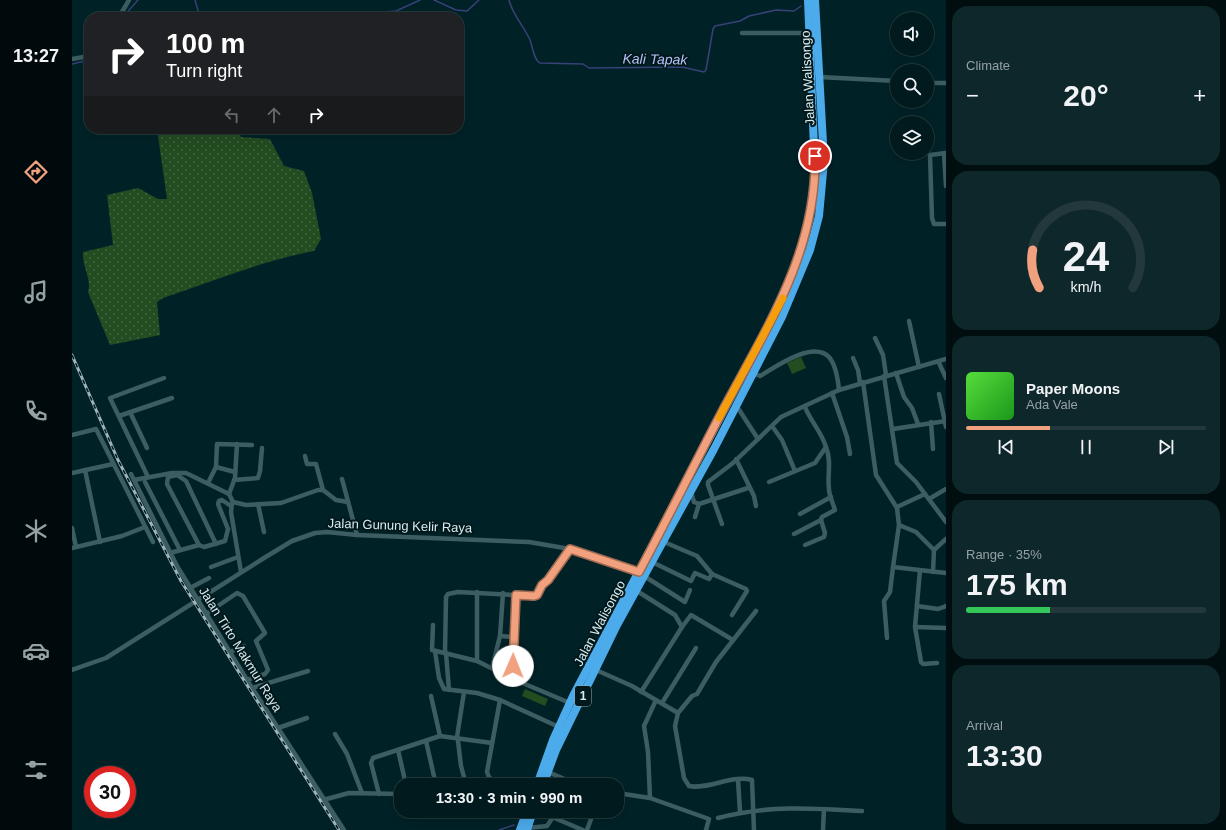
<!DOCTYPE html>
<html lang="en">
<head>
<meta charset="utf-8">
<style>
	body { margin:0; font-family:Arial,sans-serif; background:#0e272a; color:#f1f3f6; height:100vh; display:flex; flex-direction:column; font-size:15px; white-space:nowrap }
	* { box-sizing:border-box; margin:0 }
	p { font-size:13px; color:#95a1a4 }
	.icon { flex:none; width:22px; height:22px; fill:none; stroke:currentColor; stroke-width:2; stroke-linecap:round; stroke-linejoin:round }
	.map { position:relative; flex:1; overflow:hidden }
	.sheet { display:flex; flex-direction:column; gap:6px; padding:6px; background:#000e10; width:280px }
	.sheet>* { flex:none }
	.guide { position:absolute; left:12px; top:12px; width:380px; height:122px; border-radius:16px; box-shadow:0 4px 16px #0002,0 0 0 1px #22383b; background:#202124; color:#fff; overflow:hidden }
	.fabs { position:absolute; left:818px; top:12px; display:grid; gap:8px }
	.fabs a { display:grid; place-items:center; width:44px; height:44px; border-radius:50%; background:#001a1d; box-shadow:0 4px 16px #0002,0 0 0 1px #22383b; font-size:20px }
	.speed { position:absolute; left:12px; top:766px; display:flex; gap:8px; font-size:20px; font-weight:700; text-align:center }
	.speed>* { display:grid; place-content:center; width:52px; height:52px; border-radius:50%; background:#001a1d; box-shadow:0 4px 16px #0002,0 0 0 1px #22383b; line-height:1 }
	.speed .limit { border:6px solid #d22; background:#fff; color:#111 }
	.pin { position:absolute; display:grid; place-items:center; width:34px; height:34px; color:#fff; margin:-17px; border:2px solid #fff; border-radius:50%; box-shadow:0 1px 4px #0007 }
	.me { position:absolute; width:44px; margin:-22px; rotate:1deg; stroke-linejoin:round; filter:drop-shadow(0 0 3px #0008) }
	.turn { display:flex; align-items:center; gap:14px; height:84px; padding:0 16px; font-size:18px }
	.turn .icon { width:52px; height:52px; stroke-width:2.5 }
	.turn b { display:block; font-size:28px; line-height:34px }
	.lanes { display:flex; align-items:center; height:38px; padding:0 16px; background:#0003; justify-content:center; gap:20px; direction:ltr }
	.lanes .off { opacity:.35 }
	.big { font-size:30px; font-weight:600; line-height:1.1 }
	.sheet .widget { flex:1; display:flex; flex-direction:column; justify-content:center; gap:6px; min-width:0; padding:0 14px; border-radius:16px; background:#0e272a }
	.sheet .dial { align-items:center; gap:0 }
	.dial svg { height:104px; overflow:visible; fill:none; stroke:#22383b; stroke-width:7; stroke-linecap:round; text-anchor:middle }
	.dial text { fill:#f1f3f6; stroke:none }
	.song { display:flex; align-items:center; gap:12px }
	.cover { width:48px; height:48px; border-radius:6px; background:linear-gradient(135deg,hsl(110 70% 55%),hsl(120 70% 35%)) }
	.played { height:4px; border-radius:2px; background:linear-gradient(90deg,#f1a17d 35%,#22383b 35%) }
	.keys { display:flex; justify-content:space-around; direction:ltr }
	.heat { display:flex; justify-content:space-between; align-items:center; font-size:22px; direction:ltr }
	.charge { height:6px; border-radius:3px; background:linear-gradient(90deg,#34c759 35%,#22383b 0) }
	.trip { position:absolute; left:322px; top:778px; width:230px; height:40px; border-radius:16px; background:#001a1d; box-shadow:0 4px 16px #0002,0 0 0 1px #22383b; font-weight:600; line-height:40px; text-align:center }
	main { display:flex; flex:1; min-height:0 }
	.menu { display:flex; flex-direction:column; width:72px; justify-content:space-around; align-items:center; background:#000a0c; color:#95a1a4 }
	.menu .icon { width:28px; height:28px }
	.menu .on { color:#f1a17d }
	.menu b { font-size:18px; color:#f1f3f6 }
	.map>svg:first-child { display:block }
</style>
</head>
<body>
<main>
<nav class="menu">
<b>13:27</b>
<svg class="icon on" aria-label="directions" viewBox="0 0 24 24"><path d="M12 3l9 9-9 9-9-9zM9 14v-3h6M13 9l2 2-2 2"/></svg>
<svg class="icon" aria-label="music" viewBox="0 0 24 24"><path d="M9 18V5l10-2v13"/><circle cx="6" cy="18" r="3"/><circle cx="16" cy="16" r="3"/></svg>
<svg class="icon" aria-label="phone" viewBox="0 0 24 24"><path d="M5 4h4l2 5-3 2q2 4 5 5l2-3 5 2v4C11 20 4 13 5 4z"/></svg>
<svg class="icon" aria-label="climate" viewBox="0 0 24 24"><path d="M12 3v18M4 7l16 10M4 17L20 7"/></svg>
<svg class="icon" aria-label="car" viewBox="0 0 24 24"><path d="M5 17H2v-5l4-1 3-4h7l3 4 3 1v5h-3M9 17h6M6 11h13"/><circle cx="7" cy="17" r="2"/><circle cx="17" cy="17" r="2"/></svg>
<svg class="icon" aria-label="filters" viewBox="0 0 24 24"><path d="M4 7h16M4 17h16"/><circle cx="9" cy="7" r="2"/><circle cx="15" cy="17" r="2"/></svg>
</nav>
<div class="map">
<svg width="874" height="830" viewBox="0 0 874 830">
	<defs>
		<pattern id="grass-dots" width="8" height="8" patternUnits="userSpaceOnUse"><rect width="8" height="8" fill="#234c21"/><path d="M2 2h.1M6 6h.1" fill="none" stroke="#426642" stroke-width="1.8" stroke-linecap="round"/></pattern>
	</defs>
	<rect width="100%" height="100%" fill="#002227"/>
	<path fill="url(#grass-dots)" d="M 85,129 L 166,129 L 169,137 L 198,139 L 212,166 L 232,171 L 240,193 L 249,239 L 242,251 C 190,261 141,281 91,298 L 85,302 L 88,335 L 38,345 L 16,292 C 20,278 10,267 11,252 L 41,245 L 35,195 L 66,188 L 86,199 L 95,199 Z"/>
	<g fill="#234c21">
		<path d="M 729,357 L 734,368 L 720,374 L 715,363 Z"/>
		<path d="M 453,689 L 476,699 L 473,706 L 450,696 Z"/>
	</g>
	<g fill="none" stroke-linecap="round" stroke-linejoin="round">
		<g stroke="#384178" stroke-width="1.5">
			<path d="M 123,0 L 128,17"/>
			<path d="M 362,0 L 384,10 L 395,11 L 407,0"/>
			<path d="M 437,0 C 440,14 452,26 458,40 C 461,47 461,59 468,63 L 511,64 L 517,68 L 610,67 L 632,72 L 634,70 L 641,29 L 643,26 L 668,21 L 677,16 L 704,10 L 722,11 L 729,6"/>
			<path d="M 51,17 L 66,0"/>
			<path d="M 255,17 L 324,11 L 348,0"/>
			<path d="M 0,64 L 17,60"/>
			<path d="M 427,830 L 442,825"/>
		</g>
		<g stroke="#3c5e63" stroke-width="4.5">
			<path d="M 47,17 L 57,0"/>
			<path d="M 670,33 L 738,33"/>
			<path d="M 0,59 L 17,56"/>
			<path d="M 747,77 L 825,81"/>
			<path d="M 855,83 L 874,83"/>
			<path d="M 872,153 L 874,186"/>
			<path d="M 874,153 L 858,155 L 860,218 L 862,224 L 874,224"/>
			<path d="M 837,321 L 847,367"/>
			<path d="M 803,338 L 811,355 L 814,375"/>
			<path d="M 781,358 L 786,370 L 788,383"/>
			<path d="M 867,363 L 874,378"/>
			<path d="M 681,373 L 688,376 C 703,367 741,340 757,357 C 764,365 766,380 767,390"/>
			<path d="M 824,373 L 832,397 L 840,408 L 846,424"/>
			<path d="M 812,376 L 825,463 L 844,482 L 874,522"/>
			<path d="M 791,382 L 804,475 L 825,508 L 827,525 L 821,567 L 874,573"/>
			<path d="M 760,393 L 775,437 L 778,454"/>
			<path d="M 867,394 L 874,427"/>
			<path d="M 664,405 L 686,439"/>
			<path d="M 58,412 L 75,448"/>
			<path d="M 47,416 L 100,398"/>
			<path d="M 859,422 L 861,449"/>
			<path d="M 700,426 L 710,440 L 723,471"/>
			<path d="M 821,429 L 874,421"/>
			<path d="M 0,435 L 24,429 L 81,542"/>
			<path d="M 233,456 L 235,464 L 244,464 L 251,490"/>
			<path d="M 664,459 L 682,496 L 684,506"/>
			<path d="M 144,467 L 163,472"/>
			<path d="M 13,470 L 28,542"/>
			<path d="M 0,473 L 41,464"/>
			<path d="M 59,474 L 105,566 L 175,680 L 272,830"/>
			<path d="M 76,477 L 38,398 L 92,378"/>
			<path d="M 270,479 L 285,535"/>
			<path d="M 62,480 L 100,473 L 114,473 L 157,494 L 161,502 L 174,505 L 209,503 L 246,490 L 251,490 L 264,500 L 276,502"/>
			<path d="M 162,480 L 186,478 L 188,471 L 190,448"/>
			<path d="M 73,482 L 108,550"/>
			<path d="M 697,482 L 743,463 L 754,447"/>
			<path d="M 136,483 L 144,467 L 145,444 L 180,445"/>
			<path d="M 619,492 L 622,502 L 627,504"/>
			<path d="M 157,494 L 163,478 L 165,444"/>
			<path d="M 857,499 L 874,489"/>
			<path d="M 160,503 L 159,512 L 169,572"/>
			<path d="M 186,504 L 192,532"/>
			<path d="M 825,507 L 853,494"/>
			<path d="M 728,514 L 759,497"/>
			<path d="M 623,517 L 627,504 L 676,488"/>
			<path d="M 650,524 L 636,485 L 636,482 L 661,463 L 709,417 L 767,390 L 874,359"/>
			<path d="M 827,525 L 844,532 L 862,550"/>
			<path d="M 0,528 L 4,547"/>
			<path d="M 722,534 L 749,520 L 750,517 L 763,510 C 761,503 757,496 757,489 C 755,474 760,462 754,447 C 749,431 739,422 733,407"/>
			<path d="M 592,542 L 625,556 L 640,574 L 674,589 L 675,591 L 660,615"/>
			<path d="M 127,545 L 95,484 L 96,477 L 105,475 L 114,481 L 144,544"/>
			<path d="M 733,545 L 752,537 L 753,533 L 749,520"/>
			<path d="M 0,548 L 50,536 L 73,527"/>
			<path d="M 98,553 L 127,545 L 132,547 L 153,541 L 156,529 L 146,504 L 147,501 L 150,500 L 159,506"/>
			<path d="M 580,562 L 619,581 L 623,573 L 637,579 L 640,574"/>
			<path d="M 139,567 L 166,557"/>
			<path d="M 848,570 L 843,627 L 849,662 L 851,664 L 865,663"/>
			<path d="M 861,572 L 862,550 L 874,539"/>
			<path d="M 572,576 L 613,602 L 618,590"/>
			<path d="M 118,588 L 137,578"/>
			<path d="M 565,591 L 603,615 L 610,627"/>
			<path d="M 845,606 L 866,609 L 874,606"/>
			<path d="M 134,614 L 165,593 L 171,596 L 193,633 L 184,641 L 196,670 L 193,674 L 175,680"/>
			<path d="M 361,625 L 360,650 L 405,661 L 441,679 L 498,703"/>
			<path d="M 843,627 L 874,628"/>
			<path d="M 428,636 L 442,637"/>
			<path d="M 815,638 L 812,601 L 818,592 L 821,567"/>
			<path d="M 363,651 L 367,678 L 372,689 L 405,693 L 428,700 L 487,727"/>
			<path d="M 158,652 L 172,646"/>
			<path d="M 373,652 L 374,597 L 376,594 L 386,592 L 462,596 L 498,549"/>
			<path d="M 374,653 L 377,690"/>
			<path d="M 405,661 L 405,592"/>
			<path d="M 420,668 L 428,636 L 431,593"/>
			<path d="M 0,670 L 34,658 L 192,558 L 220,541 L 243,533 L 255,532 L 285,535 L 457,542 L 498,549 L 567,572"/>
			<path d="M 524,670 L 560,686 L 606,713"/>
			<path d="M 441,679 L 444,595"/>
			<path d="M 180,688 L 236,671"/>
			<path d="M 569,692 L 610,627 L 619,615 L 661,640"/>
			<path d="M 359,696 L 368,736"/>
			<path d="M 590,703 L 624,648"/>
			<path d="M 206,728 L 235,718"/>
			<path d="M 263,734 L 275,754 L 290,793"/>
			<path d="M 385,737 L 392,692"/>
			<path d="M 354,741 L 364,785"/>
			<path d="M 386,741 L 389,766 L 394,784"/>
			<path d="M 326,750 L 334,785"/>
			<path d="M 476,772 L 495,780 L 513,785"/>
			<path d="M 666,780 L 668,812"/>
			<path d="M 387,785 L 417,785"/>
			<path d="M 424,785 L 417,777 L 415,772 L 428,700"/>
			<path d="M 545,793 L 578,798 L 637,819 L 634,830"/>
			<path d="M 307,794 L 299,763 L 301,758 L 368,736 L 420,743"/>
			<path d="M 578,798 L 576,752 L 572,726 L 584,700"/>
			<path d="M 251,800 L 277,793 L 329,794"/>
			<path d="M 480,817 L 511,830"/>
			<path d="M 646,818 C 694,805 741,808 790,811"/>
			<path d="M 455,828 L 475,826 L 479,820 L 482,811"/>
			<path d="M 515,830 L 522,811"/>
			<path d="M 682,830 L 680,780 C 662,774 635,790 617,786 L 612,778 L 603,726 L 606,713 L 620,696 L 625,694 L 644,662 L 684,611"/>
			<path d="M 751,830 L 752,809"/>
		</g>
		<g stroke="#4cabea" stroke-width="8">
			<path d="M 465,785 L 481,740 L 502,694 L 695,329 L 720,277 L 731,246 L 741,202 L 743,172 L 736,0"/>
			<path d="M 471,785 L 484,750 L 545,625 L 642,449 L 710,317 L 738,250 L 747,216 L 752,161 L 743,0"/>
			<path d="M 448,830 L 455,811"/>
			<path d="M 455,830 L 461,811"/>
		</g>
		<g stroke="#9db4b8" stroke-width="3">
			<path id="rail" d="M 0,355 L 46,460 L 109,581 L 267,830"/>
		</g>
		<use href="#rail" stroke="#01181c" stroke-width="1.5" stroke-dasharray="4.5" stroke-linecap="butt"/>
	</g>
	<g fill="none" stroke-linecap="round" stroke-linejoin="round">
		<g stroke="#9d6951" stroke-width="10">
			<path id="route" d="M 441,666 L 444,595 L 462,596 L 465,595 L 470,585 L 476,580 L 498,549 L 567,572 C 596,518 623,463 652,408 C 695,328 745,250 743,156"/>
		</g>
		<use href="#route" stroke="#f1a17d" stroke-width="7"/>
		<path stroke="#f59e0b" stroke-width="7" d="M 647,418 L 711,298"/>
	</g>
	<g text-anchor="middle" stroke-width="4" stroke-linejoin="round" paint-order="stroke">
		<rect fill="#01181c" stroke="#98acb0" stroke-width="1" x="503" y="686" width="16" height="20" rx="3"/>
		<g font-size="12" font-weight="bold" fill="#d9ecef">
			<text x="511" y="700">1</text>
		</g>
		<g font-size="13" fill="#d9ecef" stroke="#01181c">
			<text transform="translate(735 78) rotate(-93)" y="5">Jalan Walisongo</text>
			<text transform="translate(328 525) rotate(2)" y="5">Jalan Gunung Kelir Raya</text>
			<text transform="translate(527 623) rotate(-62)" y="5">Jalan Walisongo</text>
			<text transform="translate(169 649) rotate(58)" y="5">Jalan Tirto Makmur Raya</text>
		</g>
		<g font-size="14" font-style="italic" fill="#b6c2f6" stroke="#01181c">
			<text transform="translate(583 59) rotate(1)" y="5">Kali Tapak</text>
		</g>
	</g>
</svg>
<div class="fabs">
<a><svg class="icon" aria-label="sound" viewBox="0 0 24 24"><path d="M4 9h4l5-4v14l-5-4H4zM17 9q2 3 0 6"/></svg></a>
<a><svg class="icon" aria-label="search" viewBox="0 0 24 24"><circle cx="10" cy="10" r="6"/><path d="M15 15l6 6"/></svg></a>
<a><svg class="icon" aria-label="layers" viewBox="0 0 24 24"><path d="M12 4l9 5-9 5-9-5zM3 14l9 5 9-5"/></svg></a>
</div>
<div class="speed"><div class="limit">30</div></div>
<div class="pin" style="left:743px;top:156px;background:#d93025"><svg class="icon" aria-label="arrive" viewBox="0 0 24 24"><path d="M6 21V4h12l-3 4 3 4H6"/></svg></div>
<svg class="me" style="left:441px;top:666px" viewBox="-20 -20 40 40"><circle r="19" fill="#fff"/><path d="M0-13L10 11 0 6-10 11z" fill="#f1a17d"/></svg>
<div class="trip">13:30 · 3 min · 990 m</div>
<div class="guide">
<div class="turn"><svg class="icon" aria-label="right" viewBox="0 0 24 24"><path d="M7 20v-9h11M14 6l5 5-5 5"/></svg><div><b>100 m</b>Turn right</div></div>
<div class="lanes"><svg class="icon off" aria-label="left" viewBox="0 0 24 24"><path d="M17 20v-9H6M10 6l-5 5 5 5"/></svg><svg class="icon off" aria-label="ahead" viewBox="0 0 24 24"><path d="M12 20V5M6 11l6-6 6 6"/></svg><svg class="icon" aria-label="right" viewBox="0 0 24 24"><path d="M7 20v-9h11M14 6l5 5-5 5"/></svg></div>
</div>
</div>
<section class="sheet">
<div class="widget"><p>Climate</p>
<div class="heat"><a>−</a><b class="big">20°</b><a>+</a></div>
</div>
<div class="widget dial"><svg viewBox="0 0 100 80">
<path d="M14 69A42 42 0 1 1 86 69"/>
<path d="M14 69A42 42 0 0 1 9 40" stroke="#f1a17d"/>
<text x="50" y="56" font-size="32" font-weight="700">24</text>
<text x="50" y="72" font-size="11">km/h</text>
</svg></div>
<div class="widget">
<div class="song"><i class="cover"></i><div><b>Paper Moons</b><p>Ada Vale</p></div></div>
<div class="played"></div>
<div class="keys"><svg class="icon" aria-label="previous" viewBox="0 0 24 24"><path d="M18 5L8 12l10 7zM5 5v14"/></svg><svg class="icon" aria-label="pause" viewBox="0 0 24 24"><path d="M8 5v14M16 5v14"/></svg><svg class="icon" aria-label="next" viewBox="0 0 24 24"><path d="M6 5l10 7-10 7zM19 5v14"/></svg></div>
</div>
<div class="widget"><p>Range · 35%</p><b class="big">175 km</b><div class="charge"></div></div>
<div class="widget"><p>Arrival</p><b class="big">13:30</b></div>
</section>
</main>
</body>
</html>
